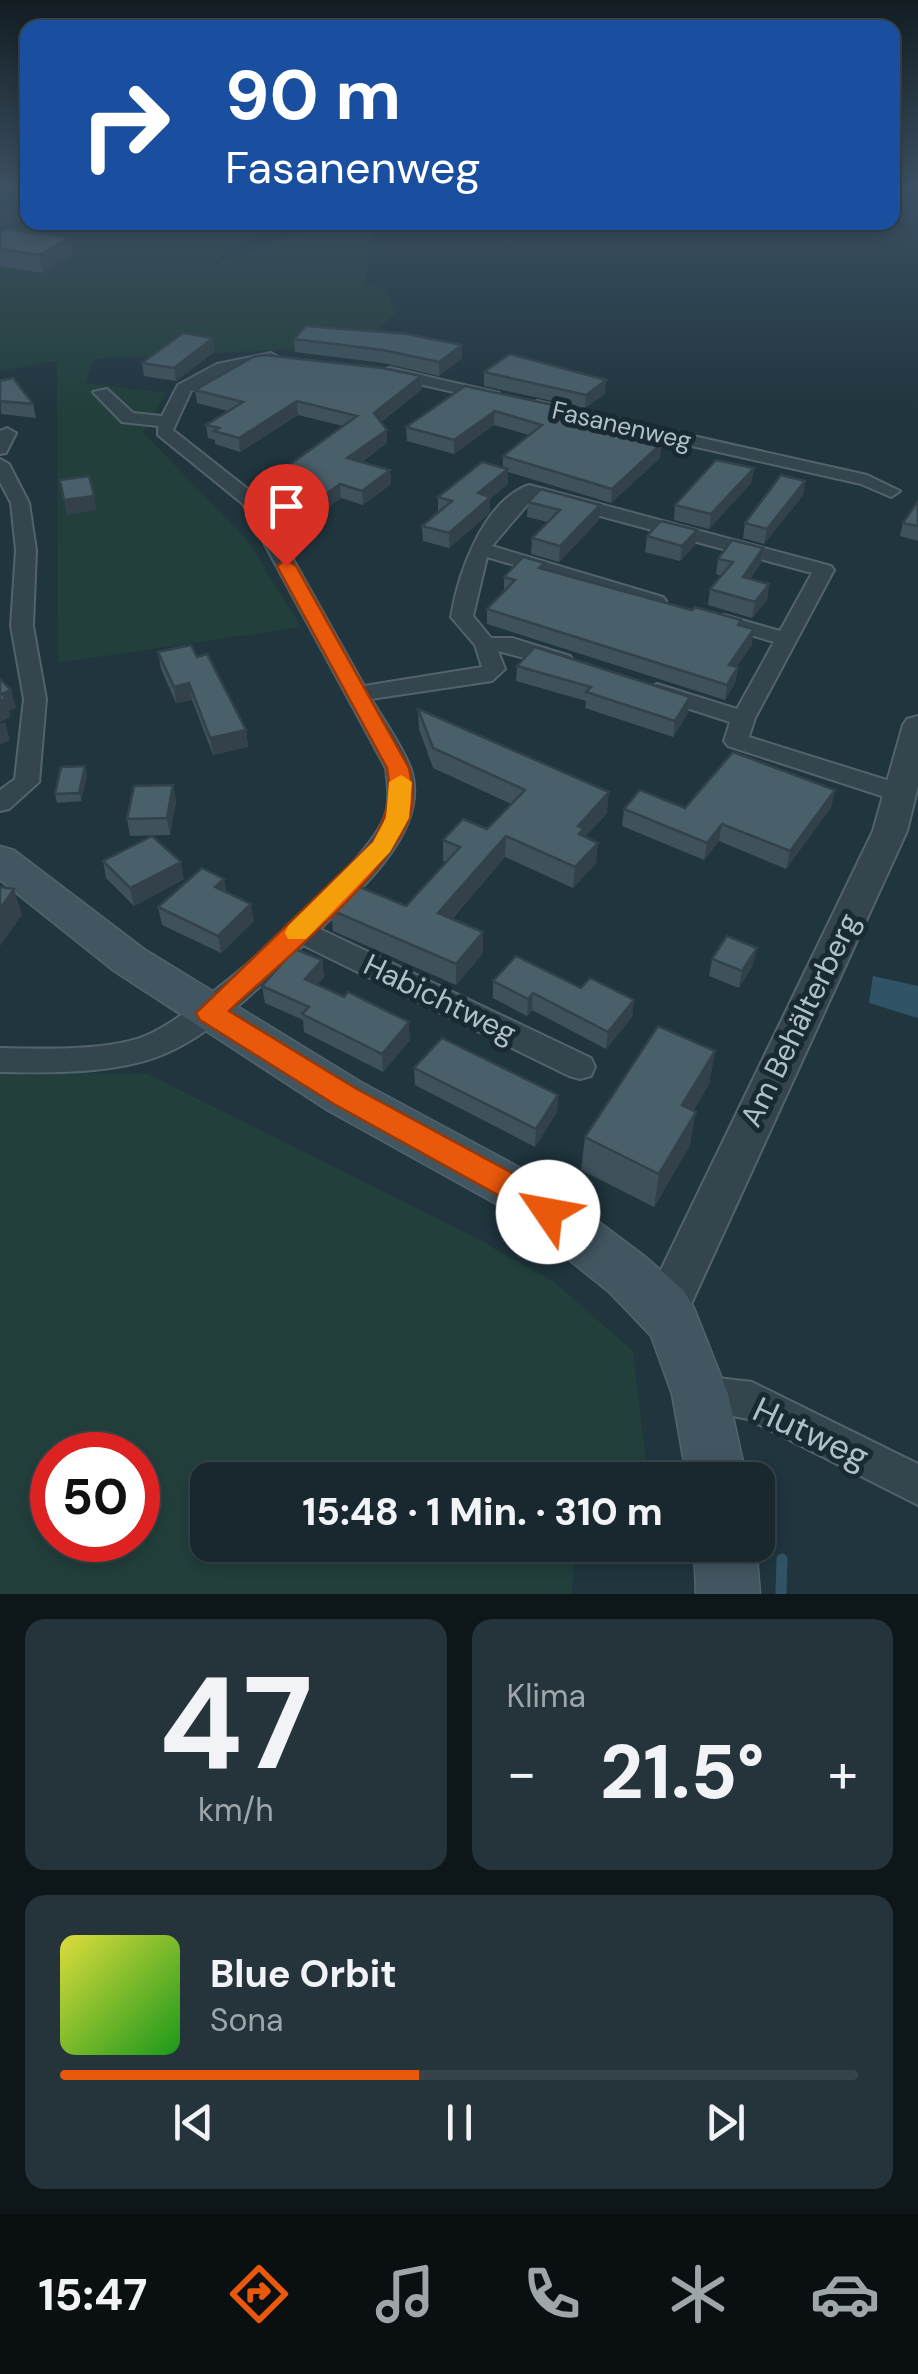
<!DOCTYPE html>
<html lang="de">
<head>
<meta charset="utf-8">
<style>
	body { margin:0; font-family:"DM Sans",sans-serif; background:#25343a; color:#f1f3f6; height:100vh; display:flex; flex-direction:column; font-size:38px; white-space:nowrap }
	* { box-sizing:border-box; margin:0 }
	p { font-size:32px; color:#9fa6aa }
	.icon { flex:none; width:55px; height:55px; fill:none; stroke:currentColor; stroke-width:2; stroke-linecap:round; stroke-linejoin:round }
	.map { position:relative; height:1594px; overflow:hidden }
	.panel { display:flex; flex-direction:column; gap:25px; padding:25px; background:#0d1619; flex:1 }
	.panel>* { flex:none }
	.guide { position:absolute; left:20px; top:20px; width:880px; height:210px; border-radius:20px; box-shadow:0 5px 15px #0003,0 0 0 2px #36444a; background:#1a4fa0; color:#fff; overflow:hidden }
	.speed { position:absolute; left:30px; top:1432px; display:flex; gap:20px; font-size:50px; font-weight:700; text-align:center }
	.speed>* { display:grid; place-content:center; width:130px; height:130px; border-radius:50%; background:#18282e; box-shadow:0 5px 15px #0003,0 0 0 2px #36444a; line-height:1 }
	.speed .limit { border:15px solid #d22; background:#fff; color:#111 }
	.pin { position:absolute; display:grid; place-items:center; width:85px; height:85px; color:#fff; margin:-102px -42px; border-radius:50% 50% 50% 0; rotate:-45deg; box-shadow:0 0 10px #0007 }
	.pin .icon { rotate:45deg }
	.me { position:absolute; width:110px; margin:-55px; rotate:303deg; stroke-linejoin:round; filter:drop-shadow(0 0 8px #0008) }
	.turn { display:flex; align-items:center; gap:35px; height:210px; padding:0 40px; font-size:45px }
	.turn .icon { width:130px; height:130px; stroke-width:2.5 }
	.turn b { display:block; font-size:70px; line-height:85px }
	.big { font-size:75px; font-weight:800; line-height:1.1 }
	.panel .tile { flex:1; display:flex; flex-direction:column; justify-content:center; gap:15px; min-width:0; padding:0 35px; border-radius:20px; background:#25343a }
	.panel .dial { align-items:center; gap:0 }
	.dial b { font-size:130px; line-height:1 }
	.song { display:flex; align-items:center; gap:30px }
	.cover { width:120px; height:120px; border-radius:15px; background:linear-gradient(135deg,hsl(60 70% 55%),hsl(120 70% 35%)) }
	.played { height:10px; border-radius:5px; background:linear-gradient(90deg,#ea580c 45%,#36444a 45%) }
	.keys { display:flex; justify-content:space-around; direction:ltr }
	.heat { display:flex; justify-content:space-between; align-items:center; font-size:55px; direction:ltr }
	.panel .tiles { flex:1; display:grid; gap:25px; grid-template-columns:1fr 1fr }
	.tile:last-child { grid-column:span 2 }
	.trip { position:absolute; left:190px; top:1462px; width:585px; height:100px; border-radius:20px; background:#18282e; box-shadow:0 5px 15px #0003,0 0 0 2px #36444a; font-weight:800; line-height:100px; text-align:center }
	.menu { display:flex; height:160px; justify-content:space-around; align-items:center; background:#0a1012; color:#9fa6aa }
	.menu .icon { width:70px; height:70px }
	.menu .on { color:#ea580c }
	.menu b { font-size:45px; color:#f1f3f6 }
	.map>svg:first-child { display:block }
</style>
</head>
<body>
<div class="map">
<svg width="918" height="1594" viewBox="0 0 918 1594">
	<rect width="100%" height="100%" fill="#20353e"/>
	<g fill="#223f3b" fill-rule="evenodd">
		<path d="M 27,222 L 197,223 L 213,231 L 240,223 L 267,223 L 210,266 L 328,223 L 372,223 L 366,284 L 386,290 L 395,313 L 367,341 L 280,350 L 94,359 L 86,383 L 167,393 L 143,432 L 247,540 L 301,627 L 58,663 L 57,361 L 0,371 L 0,235 Z"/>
		<path d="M 0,1072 L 147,1074 L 465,1232 L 553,1281 L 633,1351 L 648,1480 L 617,1480 L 586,1473 L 584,1480 L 208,1480 L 208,1545 L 577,1545 L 571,1594 L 0,1594 ZM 138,1455 L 138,1540 L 52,1540 L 52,1455 Z"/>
	</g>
	<path fill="#305465" d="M 873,976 L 918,986 L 918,1018 L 869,1003 Z"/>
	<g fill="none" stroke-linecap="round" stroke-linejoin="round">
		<path stroke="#305465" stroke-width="11" d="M 781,1594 L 782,1559"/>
		<g stroke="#52636c" stroke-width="4">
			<g id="minor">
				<path d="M 271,353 L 279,358 L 276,361 L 228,371 L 191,391 L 173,430 L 258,497 L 364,686 L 482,667 L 475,645 L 451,617 C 458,574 483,501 529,485 L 831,566 L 834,570 L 755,718 L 749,737 L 909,787 L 912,793 L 909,799 L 891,799 L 728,746 L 724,741 L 730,722 L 649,696 L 646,691 L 657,684 L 737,709 L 774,642 L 717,625 L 713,621 L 724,615 L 780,631 L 812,573 L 533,498 L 492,546 L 663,597 L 666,601 L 663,605 L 649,605 L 487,557 L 473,616 L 491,638 L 512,638 L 570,656 L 573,661 L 570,666 L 562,668 L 498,651 L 505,669 L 492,681 L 371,699 C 384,721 401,744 410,767 C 433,829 358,891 320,929 L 591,1058 L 595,1067 L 591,1076 L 580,1079 L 569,1076 L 303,945 C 263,984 215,1033 162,1055 C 115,1074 51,1073 0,1072 L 0,1048 C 40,1049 108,1051 145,1036 C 200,1014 358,873 383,821 C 391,805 388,785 386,768 L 243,504 L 158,435 L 158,426 L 122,422 L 93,392 L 107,389 L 133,413 L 162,416 L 178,385 L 217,364 Z"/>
				<path d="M 390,368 L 499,393 L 501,396 L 493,401 L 384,376 L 384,370 Z"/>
				<path d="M 537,401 L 867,475 L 900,491 L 891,497 L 861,484 L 531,410 L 529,406 Z"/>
				<path d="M 7,428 L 16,433 L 6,453 L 0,454 L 0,431 Z"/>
				<path d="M 0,459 L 9,464 L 29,503 L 36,550 L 33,626 L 46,699 L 39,782 L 9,809 L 0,811 L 0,790 L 15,779 L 24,699 L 11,626 L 16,550 L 11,503 L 0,482 Z"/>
				<path d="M 700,1376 L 752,1382 L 918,1464 L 918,1505 L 748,1419 L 687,1407 L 681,1394 L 687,1381 Z"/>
			</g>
		</g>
		<g stroke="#52636c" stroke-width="4">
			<path id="tertiary" d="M 918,716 L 918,786 L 907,831 L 682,1324 L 665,1331 L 648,1324 L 642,1309 L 873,831 L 903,725 L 907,719 Z"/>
		</g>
		<g stroke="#52636c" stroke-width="3">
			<g id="secondary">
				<path d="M 0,846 L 14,850 L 144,949 L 361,1082 L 543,1180 L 647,1258 L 684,1291 L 694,1308 L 728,1394 L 747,1480 L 687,1480 L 672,1394 L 651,1336 L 609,1292 L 507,1210 L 327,1110 L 114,971 L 0,880 Z"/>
				<path d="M 694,1545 L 756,1545 L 760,1594 L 696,1594 Z"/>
			</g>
		</g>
		<use href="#minor" fill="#34454e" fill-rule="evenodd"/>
		<use href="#tertiary" fill="#34454e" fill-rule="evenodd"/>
		<use href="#secondary" fill="#425661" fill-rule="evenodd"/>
	</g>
	<g fill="#3f525b">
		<path d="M 0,233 L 70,238 L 73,255 L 43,273 L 0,266 Z"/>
		<path d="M 294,339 L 462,345 L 462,358 L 439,376 L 383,363 L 295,352 Z"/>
		<path d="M 215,351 L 176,381 L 144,376 L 142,363 Z"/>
		<path d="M 484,372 L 605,394 L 585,408 L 484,386 Z"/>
		<path d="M 421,376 L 422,389 L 381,422 L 387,430 L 387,443 L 362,462 L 390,470 L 391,484 L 363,505 L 341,498 L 307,523 L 279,515 L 278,501 L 265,497 L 264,483 L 343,426 L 298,415 L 240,452 L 215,444 L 215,440 L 208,438 L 206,425 L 228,411 L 197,403 L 195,390 Z"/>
		<path d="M 0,381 L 33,404 L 36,418 L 1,414 Z"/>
		<path d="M 465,386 L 567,408 L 566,421 L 661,444 L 660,458 L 611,503 L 508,472 L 508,484 L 490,499 L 490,512 L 486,516 L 449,548 L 423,541 L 422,526 L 438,511 L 438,497 L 503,468 L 503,456 L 529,435 L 494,425 L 454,454 L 407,441 L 406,427 Z"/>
		<path d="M 754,468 L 751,483 L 709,529 L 674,520 L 675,505 Z"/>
		<path d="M 805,481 L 803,495 L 764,544 L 743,538 L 745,523 Z"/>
		<path d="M 918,501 L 918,541 L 900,536 L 903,523 Z"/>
		<path d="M 528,502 L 599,520 L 559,562 L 531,554 L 532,538 L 548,522 L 527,517 Z"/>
		<path d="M 697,530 L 695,545 L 680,561 L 645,552 L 647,536 Z"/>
		<path d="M 763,548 L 761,563 L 750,579 L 769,584 L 767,600 L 752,618 L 708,605 L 710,589 L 721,576 L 716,574 L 718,559 Z"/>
		<path d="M 544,570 L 692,610 L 741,620 L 740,625 L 752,645 L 736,667 L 738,667 L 735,683 L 725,700 L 487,624 L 487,609 L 504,592 L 504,577 Z"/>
		<path d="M 158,652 L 197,657 L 246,730 L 248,747 L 213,755 L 192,700 L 176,703 L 161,669 Z"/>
		<path d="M 517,666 L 690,697 L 688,713 L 673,737 L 585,708 L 586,701 L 516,681 Z"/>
		<path d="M 418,709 L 607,813 L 585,837 L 596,863 L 573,888 L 505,857 L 452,919 L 483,932 L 483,953 L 456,985 L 333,931 L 331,910 L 406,906 L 446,862 L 443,861 L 443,840 L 487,829 L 511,804 L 433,768 L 419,729 Z"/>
		<path d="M 85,766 L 87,775 L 81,801 L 57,803 L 55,794 Z"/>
		<path d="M 173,785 L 176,802 L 170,835 L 130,836 L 127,819 Z"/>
		<path d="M 835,790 L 831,807 L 786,869 L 719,841 L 704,860 L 622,826 L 624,809 L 685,808 Z"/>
		<path d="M 103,861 L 184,879 L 134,906 L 106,878 Z"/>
		<path d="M 224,879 L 226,892 L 254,921 L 221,953 L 162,925 L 158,907 Z"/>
		<path d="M 712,959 L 753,965 L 739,988 L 709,976 Z"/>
		<path d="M 322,960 L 324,977 L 317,984 L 410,1040 L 383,1072 L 304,1032 L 303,1020 L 265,1003 L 262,986 Z"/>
		<path d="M 493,981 L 581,988 L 634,1000 L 632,1017 L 606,1049 L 532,1010 L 527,1016 L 493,998 Z"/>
		<path d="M 715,1051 L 709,1084 L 693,1111 L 690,1145 L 654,1207 L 581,1170 L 585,1137 Z"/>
		<path d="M 414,1068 L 558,1095 L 557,1112 L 535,1147 L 415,1085 Z"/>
	</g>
	<g fill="#33424a">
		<path d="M 70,238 L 73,255 L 43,273 L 39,255 Z"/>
		<path d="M 213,338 L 215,351 L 176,381 L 174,368 Z"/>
		<path d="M 462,345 L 462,358 L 439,376 L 439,362 Z"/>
		<path d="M 421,376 L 422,389 L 375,426 L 374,413 Z"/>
		<path d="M 606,380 L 605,394 L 585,408 L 586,395 Z"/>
		<path d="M 297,401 L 298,415 L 240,452 L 239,438 Z"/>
		<path d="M 567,408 L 566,422 L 553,418 Z"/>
		<path d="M 495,411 L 494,425 L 454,454 L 454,440 Z"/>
		<path d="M 387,430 L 387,443 L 348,472 L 347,458 Z"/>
		<path d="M 661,444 L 660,458 L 611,503 L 612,489 Z"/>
		<path d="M 754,468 L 751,483 L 709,529 L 711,514 Z"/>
		<path d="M 508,469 L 508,484 L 490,499 L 490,512 L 449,548 L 449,533 L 478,493 Z"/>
		<path d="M 390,470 L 391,484 L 363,505 L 362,491 Z"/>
		<path d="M 805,481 L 803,495 L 764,544 L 767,529 Z"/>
		<path d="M 340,484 L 341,498 L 307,523 L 306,509 Z"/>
		<path d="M 94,496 L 97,510 L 67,515 L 64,500 Z"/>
		<path d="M 600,505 L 599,520 L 559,562 L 560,546 Z"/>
		<path d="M 697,530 L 695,545 L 680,561 L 682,546 Z"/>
		<path d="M 763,548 L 761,563 L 740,592 L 743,577 Z"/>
		<path d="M 769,584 L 767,600 L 752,618 L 755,602 Z"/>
		<path d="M 754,629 L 752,645 L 727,680 L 729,665 Z"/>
		<path d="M 738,667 L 735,683 L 725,700 L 727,685 Z"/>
		<path d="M 189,683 L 192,700 L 176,703 L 174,687 Z"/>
		<path d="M 11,690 L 16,708 L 9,711 L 11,717 L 0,722 L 0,701 L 2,694 Z"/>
		<path d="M 690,697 L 688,713 L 673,737 L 675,721 Z"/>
		<path d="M 5,722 L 10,740 L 0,745 L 0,724 Z"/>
		<path d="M 246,730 L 248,747 L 213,755 L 210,738 Z"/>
		<path d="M 85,766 L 87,775 L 81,801 L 79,793 Z"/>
		<path d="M 173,785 L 176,802 L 170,835 L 167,818 Z"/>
		<path d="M 835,790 L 831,807 L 786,869 L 790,851 Z"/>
		<path d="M 609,792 L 607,813 L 583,839 L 582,849 L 578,826 Z"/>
		<path d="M 722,824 L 719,841 L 704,860 L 707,843 Z"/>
		<path d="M 506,836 L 505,857 L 439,933 L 438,913 Z"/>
		<path d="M 598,843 L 596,863 L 573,888 L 575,867 Z"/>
		<path d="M 181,862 L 184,879 L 134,906 L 130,888 Z"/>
		<path d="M 224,879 L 227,896 L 215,887 Z"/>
		<path d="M 14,889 L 22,915 L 0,946 L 0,909 Z"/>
		<path d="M 251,904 L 254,921 L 221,953 L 218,936 Z"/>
		<path d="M 483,932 L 483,953 L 456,985 L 456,964 Z"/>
		<path d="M 757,948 L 753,965 L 739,988 L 742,971 Z"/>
		<path d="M 322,960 L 324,977 L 307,996 L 305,979 Z"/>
		<path d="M 533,993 L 532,1010 L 527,1016 L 528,999 Z"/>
		<path d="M 634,1000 L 632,1017 L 606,1049 L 608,1032 Z"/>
		<path d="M 409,1022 L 410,1040 L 383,1072 L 382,1054 Z"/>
		<path d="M 715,1051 L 709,1084 L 676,1138 L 682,1105 Z"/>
		<path d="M 558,1095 L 557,1112 L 535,1147 L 536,1129 Z"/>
		<path d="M 696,1112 L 690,1145 L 654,1207 L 659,1174 Z"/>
	</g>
	<g fill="#495f6a" stroke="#33424a" stroke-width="2.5">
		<path d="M 7,229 L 70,238 L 39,255 L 0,249 L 0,233 Z"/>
		<path d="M 306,326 L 407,334 L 462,345 L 439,362 L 383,350 L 294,339 Z"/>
		<path d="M 183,333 L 213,338 L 174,368 L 142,363 Z"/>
		<path d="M 510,354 L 606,380 L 586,395 L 484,372 Z"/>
		<path d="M 264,355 L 382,368 L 421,376 L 374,413 L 387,430 L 347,458 L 390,470 L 362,491 L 340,484 L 306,509 L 278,501 L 292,491 L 264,483 L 357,416 L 297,401 L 239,438 L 214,431 L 219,428 L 206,425 L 243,402 L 195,390 L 253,357 Z"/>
		<path d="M 13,378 L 33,404 L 0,401 L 0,381 Z"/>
		<path d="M 465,386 L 567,408 L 553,418 L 661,444 L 612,489 L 503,456 L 542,425 L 495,411 L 454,440 L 406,427 Z"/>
		<path d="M 716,460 L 754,468 L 711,514 L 675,505 Z"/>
		<path d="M 482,462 L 508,469 L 478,493 L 490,497 L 486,501 L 449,533 L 422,526 L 452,501 L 438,497 Z"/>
		<path d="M 781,475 L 805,481 L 767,529 L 745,523 Z"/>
		<path d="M 89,476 L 94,496 L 64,500 L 60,480 Z"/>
		<path d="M 541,489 L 600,505 L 560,546 L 532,538 L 560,510 L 528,502 Z"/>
		<path d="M 918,501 L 918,526 L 903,523 Z"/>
		<path d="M 661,521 L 697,530 L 682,546 L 647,536 Z"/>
		<path d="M 732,540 L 763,548 L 743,577 L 769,584 L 755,602 L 710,589 L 733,562 L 718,559 Z"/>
		<path d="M 523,557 L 545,563 L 539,568 L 692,610 L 695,607 L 741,620 L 738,625 L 754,629 L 729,665 L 738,667 L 727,685 L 487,609 L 515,580 L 504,577 Z"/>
		<path d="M 191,645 L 197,657 L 207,654 L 246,730 L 210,738 L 189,683 L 174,687 L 158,652 Z"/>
		<path d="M 535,647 L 690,697 L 675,721 L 586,692 L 591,687 L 517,666 Z"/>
		<path d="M 0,679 L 11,690 L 2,694 L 6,699 L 0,701 Z"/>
		<path d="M 418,709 L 609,792 L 578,826 L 584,829 L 579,834 L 598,843 L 575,867 L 506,836 L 438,913 L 483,932 L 456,964 L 331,910 L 355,885 L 406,906 L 460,847 L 443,840 L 463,819 L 487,829 L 525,790 L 433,748 Z"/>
		<path d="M 733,752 L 835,790 L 790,851 L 722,824 L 707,843 L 624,809 L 640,790 L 685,808 Z"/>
		<path d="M 85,766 L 79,793 L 55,794 L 61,767 Z"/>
		<path d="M 173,785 L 167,818 L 127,819 L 134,786 Z"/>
		<path d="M 152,836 L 181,862 L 130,888 L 103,861 Z"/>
		<path d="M 202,868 L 224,879 L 215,887 L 251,904 L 218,936 L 158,907 Z"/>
		<path d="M 0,887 L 14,889 L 0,909 Z"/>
		<path d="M 727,936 L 757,948 L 742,971 L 712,959 Z"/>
		<path d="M 295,949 L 322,960 L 305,979 L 344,997 L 348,992 L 409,1022 L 382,1054 L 302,1014 L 309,1007 L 262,986 Z"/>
		<path d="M 516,956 L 581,988 L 590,978 L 634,1000 L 608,1032 L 533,993 L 528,999 L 493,981 Z"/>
		<path d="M 658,1026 L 715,1051 L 682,1105 L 696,1112 L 659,1174 L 585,1137 Z"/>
		<path d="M 442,1038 L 558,1095 L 536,1129 L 414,1068 Z"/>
	</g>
	<linearGradient id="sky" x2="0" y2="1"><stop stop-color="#121d22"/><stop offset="0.46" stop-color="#3c5163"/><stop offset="1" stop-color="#3c5163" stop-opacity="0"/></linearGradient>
	<rect width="918" height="411" fill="url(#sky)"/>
	<path fill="#ea580c" stroke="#983908" stroke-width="2.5" d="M 286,560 L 296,566 L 409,768 C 413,786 415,804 408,821 C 384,878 276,967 229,1011 L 355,1088 L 536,1186 L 559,1202 L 564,1212 L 559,1222 C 541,1228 529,1215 514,1204 L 334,1104 L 200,1020 L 196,1013 L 373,842 C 387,816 392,797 387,768 L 277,566 Z"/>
	<path fill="#f59e0b" d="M 401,775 L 412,782 L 409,818 L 390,852 L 306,939 L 288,939 L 285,933 L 288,926 L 373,842 L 386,818 L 389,782 Z"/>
	<g text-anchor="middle" stroke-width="10" stroke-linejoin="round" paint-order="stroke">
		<g font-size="25" fill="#b0c0c9" stroke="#1a2a33">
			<text transform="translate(622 425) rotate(13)" y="9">Fasanenweg</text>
		</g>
		<g font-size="30" fill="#b0c0c9" stroke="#1a2a33">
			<text transform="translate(440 999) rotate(26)" y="10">Habichtweg</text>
			<text transform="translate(800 1020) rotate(-64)" y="10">Am Behälterberg</text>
		</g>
		<g font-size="35" fill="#b0c0c9" stroke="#1a2a33">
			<text transform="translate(811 1433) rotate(25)" y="12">Hutweg</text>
		</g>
	</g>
</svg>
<div class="speed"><div class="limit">50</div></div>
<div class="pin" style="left:286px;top:566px;background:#d93025"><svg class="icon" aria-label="arrive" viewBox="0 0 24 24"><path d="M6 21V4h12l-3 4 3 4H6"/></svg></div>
<svg class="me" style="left:548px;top:1212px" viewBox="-20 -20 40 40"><circle r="19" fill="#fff"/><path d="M0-13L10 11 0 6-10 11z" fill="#ea580c"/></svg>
<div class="trip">15:48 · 1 Min. · 310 m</div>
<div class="guide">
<div class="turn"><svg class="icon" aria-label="right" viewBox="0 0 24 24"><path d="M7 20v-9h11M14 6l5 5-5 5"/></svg><div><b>90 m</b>Fasanenweg</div></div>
</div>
</div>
<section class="panel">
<div class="tiles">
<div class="tile dial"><b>47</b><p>km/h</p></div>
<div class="tile"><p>Klima</p>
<div class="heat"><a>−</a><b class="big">21.5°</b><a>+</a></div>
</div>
<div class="tile">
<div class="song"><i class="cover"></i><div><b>Blue Orbit</b><p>Sona</p></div></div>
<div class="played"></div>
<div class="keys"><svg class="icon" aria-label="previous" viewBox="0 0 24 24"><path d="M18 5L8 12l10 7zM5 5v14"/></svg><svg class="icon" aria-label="pause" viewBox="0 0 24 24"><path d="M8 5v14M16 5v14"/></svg><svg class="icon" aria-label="next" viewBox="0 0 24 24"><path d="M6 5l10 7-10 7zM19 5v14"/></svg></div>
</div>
</div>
</section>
<nav class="menu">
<b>15:47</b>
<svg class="icon on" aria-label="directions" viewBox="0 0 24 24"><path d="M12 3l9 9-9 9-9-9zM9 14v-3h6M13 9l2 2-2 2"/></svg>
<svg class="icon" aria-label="music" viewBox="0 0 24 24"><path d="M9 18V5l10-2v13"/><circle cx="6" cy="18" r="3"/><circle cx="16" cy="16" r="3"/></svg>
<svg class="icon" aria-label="phone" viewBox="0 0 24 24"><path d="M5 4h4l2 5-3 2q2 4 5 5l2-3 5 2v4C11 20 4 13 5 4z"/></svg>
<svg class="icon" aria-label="climate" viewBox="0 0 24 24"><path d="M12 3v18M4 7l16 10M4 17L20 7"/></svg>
<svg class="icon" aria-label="car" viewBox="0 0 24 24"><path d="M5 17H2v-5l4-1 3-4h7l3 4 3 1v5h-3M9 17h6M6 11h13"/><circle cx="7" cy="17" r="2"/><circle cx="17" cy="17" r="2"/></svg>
</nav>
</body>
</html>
